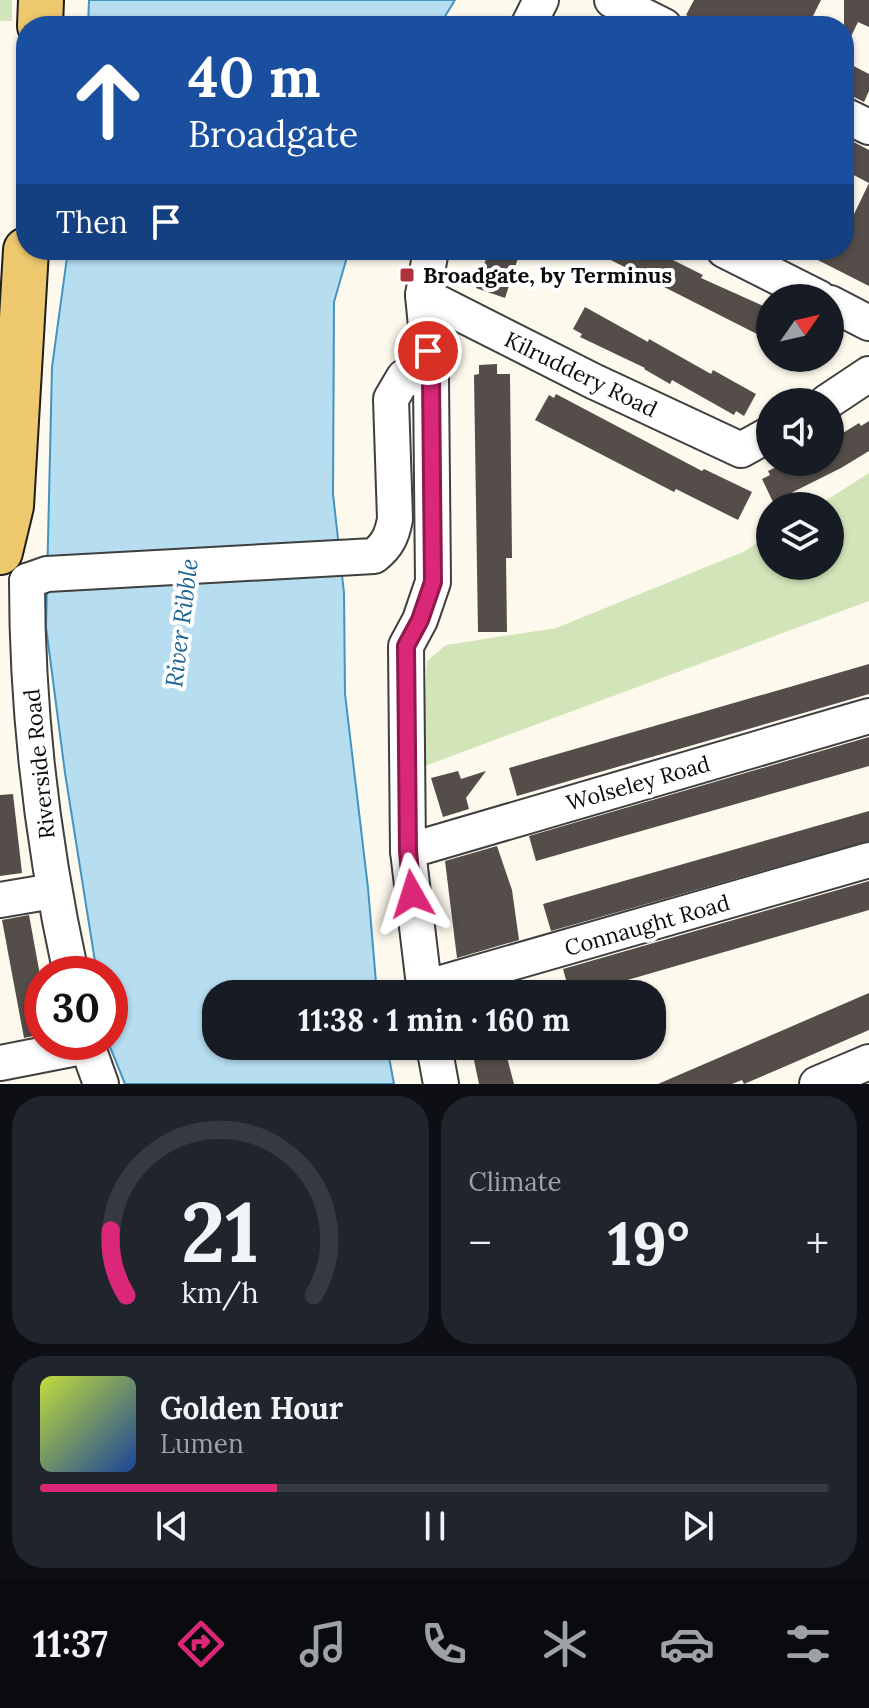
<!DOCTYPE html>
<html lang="en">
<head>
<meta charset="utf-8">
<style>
	body { margin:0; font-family:Lora,serif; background:#20242c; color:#f1f3f6; height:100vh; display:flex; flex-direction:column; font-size:30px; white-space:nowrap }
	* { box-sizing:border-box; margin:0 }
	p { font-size:26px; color:#9ea1a6 }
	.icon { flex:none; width:44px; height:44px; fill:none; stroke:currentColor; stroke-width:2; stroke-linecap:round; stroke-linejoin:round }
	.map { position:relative; height:1084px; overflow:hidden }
	.details { display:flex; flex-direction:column; gap:12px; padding:12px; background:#0d0f14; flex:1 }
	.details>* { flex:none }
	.hud { position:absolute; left:16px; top:16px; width:838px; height:244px; border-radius:32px; box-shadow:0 2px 6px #0004; background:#1a4fa0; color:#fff; overflow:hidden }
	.needle { width:52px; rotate:56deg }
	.fabs { position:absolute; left:756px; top:284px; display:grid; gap:16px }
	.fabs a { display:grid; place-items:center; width:88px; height:88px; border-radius:50%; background:#171b24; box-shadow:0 2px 6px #0004; font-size:40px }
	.speed { position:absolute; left:24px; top:956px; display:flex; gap:16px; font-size:40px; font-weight:700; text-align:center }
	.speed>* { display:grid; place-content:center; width:104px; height:104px; border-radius:50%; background:#171b24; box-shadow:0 2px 6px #0004; line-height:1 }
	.speed .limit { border:12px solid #d22; background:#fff; color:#111 }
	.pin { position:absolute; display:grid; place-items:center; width:68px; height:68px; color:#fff; margin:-34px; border:4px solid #fff; border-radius:50%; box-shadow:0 2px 8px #0007 }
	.me { position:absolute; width:88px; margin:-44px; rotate:354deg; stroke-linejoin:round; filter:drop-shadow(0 0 6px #0008) }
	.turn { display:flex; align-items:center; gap:28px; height:168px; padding:0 40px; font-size:36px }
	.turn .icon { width:104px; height:104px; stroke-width:2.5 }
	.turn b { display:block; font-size:56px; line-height:68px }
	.then { display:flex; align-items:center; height:76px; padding:0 40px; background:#0003; gap:16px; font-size:30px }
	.big { font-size:60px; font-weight:700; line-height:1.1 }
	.details .widget { flex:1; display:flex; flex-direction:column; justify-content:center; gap:12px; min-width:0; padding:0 28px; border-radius:32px; background:#20242c }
	.details .dial { align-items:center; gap:0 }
	.dial svg { height:208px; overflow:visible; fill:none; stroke:#363941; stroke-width:7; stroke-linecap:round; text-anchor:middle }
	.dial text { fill:#f1f3f6; stroke:none }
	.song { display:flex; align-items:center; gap:24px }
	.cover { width:96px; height:96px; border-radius:12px; background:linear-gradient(135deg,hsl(70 70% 55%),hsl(220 70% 35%)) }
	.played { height:8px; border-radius:4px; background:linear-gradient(90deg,#db2777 30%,#363941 30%) }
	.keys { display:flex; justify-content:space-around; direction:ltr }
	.heat { display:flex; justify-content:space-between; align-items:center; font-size:44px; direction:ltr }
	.details .tiles { flex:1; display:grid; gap:12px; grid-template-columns:1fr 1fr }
	.widget:last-child { grid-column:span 2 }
	.trip { position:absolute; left:202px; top:980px; width:464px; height:80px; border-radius:32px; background:#171b24; box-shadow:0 2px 6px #0004; font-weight:700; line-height:80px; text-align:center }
	.dock { display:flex; height:128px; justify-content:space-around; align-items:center; background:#090b0e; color:#9ea1a6 }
	.dock .icon { width:56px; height:56px }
	.dock .active { color:#db2777 }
	.dock b { font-size:36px; color:#f1f3f6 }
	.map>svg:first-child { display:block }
</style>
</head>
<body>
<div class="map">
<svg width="869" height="1084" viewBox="0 0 869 1084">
	<rect width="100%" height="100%" fill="#fdf9ed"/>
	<g fill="#d2e5b9">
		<rect x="0" y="0" width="12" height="21"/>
		<path d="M 869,473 L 869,601 L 422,767 L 427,661 L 446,645 L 556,628 L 743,552 L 770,535 L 770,566 L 830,566 L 830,506 L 817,506 Z"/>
	</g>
	<g fill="#b6ddf0" stroke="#4394c1" stroke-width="2">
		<path d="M 89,0 L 455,0 L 439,26 L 88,26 Z"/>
		<path d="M 68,250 L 349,250 L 334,302 L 333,494 L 344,593 L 345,694 L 368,888 L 377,994 L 216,994 L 216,1046 L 387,1046 L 394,1084 L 125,1084 L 108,1042 L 110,974 L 97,974 L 65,773 L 46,627 L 52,367 Z"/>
	</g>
	<g fill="#544d49">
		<path d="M 694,0 L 821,0 L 808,26 L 709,26 L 686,15 Z"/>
		<path d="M 844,0 L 869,0 L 869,27 L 858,22 L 844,51 Z"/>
		<path d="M 844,61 L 869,74 L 869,91 L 864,102 L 844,92 Z"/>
		<path d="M 844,137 L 869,150 L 869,183 L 844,170 Z"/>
		<path d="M 869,183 L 869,286 L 798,250 L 844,250 L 844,235 Z"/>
		<path d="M 489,250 L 506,250 L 519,255 L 505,298 L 476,288 Z"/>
		<path d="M 591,250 L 653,250 L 703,275 L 701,278 L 770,309 L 770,324 L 765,334 L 757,334 Z"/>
		<path d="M 585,307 L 648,342 L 649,339 L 711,374 L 713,370 L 756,394 L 744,416 L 736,411 L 734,415 L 672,380 L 670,384 L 644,369 L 645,368 L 580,337 L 582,334 L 573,329 Z"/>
		<path d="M 497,364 L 497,374 L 510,374 L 512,558 L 506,558 L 507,632 L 478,632 L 474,375 L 479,374 L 479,365 Z"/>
		<path d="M 556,394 L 702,471 L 704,469 L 752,492 L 738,520 L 676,489 L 674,492 L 535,420 L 549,395 L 554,398 Z"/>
		<path d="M 869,421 L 869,451 L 841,468 L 773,502 L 762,479 L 770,475 L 768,471 L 787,462 L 830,462 L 830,441 L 859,423 L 861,426 Z"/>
		<path d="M 869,664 L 869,694 L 517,796 L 509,768 Z"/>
		<path d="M 869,737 L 869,766 L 536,861 L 529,836 Z"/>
		<path d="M 458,771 L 461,779 L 486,771 L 466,798 L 469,809 L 443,817 L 431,778 Z"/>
		<path d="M 13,794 L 22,873 L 0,876 L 0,795 Z"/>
		<path d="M 869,811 L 869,841 L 551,931 L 543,904 Z"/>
		<path d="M 497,846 L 512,890 L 519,940 L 457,958 L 445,861 Z"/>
		<path d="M 869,881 L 869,910 L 579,994 L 570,994 L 563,969 Z"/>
		<path d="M 29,915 L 42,986 L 42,1034 L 24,1038 L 2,920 Z"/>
		<path d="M 869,993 L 869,1030 L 786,1066 L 744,1084 L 742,1080 L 732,1084 L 658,1084 Z"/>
		<path d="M 471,1046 L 504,1046 L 514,1084 L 479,1084 Z"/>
	</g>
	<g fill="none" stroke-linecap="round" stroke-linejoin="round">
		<g stroke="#3f3f3f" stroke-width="38">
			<g id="minor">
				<path d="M 612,0 L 664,26"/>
				<path d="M 528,26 L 541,0"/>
				<path d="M 844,115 L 869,127"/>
				<path d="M 724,250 L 819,298"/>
				<path d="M 423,295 L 593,381 L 741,450 L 770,434"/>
				<path d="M 830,303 L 869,323"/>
				<path d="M 827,402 L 869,374"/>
				<path d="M 27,581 L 47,574 L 374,556 C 387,546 392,536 395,519 L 391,399 L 404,377 L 431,379"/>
				<path d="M 27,581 C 27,713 43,846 71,974"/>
				<path d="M 408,851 L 869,716"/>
				<path d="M 0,900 L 53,891"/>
				<path d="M 424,988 L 869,860"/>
				<path d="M 425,994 L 408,851 L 406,646 L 420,620 L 433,582 L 431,379 L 423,295 L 431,250"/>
				<path d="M 86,1042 L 101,1084"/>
				<path d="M 434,1046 L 441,1084"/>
				<path d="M 0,1063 L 87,1046"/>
				<path d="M 817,1084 L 869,1062"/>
			</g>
		</g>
		<g stroke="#1d1d1d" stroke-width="48">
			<g id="major">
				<path d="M 40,26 L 41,0"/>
				<path d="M 0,552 L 11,506 L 26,250"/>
			</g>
		</g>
		<use href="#minor" stroke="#fff" stroke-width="34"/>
		<use href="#major" stroke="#edc86d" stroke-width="44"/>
	</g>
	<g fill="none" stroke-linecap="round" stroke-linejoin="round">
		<g stroke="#8e194d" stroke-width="20">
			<path id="route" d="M 412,894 L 408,851 L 406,646 L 420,620 L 433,582 L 431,379 L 428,351"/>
		</g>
		<use href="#route" stroke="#db2777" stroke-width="14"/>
	</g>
	<rect fill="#b0303c" stroke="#fff" stroke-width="3" x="399" y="267" width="16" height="16" rx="4"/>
	<g text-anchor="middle" stroke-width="8" stroke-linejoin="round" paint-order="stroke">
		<g font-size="22" font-weight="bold" fill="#0c0c0c" stroke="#fff" text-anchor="start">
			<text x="423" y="283">Broadgate, by Terminus</text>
		</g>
		<g font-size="22" fill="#0c0c0c" stroke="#fff">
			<text transform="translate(581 374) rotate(26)" y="8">Kilruddery Road</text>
			<text transform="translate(39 764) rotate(-96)" y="8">Riverside Road</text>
			<text transform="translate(638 783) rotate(-16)" y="8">Wolseley Road</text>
			<text transform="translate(647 925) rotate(-16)" y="8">Connaught Road</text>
		</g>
		<g font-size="24" font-style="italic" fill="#216692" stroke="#fff">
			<text transform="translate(182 623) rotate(-83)" y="8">River Ribble</text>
		</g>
	</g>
</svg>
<div class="fabs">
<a><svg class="needle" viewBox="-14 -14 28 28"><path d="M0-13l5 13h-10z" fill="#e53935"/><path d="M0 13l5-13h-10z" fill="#9ea1a6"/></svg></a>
<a><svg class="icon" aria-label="sound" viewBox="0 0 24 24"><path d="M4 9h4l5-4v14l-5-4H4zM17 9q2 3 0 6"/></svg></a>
<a><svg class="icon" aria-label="layers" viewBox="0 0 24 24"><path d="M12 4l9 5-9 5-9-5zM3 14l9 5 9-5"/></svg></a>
</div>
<div class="speed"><div class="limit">30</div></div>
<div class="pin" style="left:428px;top:351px;background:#d93025"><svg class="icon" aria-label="arrive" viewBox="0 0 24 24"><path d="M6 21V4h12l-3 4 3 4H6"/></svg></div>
<svg class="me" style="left:412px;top:894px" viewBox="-20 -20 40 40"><path d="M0-17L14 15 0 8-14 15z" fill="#db2777" stroke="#fff" stroke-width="4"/></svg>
<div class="trip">11:38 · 1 min · 160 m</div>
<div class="hud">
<div class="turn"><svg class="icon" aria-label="ahead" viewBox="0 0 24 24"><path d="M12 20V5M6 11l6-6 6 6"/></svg><div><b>40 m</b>Broadgate</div></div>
<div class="then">Then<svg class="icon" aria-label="arrive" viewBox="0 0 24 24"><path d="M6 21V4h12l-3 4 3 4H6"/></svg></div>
</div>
</div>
<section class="details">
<div class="tiles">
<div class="widget dial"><svg viewBox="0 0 100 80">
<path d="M14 69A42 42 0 1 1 86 69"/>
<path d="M14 69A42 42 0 0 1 8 44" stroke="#db2777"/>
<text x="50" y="56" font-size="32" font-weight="700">21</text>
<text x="50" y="72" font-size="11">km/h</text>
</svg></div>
<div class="widget"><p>Climate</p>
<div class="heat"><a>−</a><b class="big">19°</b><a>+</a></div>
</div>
<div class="widget">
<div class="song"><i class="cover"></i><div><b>Golden Hour</b><p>Lumen</p></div></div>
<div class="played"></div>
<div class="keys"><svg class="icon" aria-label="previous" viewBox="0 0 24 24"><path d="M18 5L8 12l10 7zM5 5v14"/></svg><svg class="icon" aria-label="pause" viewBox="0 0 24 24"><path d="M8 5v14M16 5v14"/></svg><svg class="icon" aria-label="next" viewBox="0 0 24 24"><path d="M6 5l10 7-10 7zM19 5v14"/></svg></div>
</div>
</div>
</section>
<nav class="dock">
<b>11:37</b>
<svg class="icon active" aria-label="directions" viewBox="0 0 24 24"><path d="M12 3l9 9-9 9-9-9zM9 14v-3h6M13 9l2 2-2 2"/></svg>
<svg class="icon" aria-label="music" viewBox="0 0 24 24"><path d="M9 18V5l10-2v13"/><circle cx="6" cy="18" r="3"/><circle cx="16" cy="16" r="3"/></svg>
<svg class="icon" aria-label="phone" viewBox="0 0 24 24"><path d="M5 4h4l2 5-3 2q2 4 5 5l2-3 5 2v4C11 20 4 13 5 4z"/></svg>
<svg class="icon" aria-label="climate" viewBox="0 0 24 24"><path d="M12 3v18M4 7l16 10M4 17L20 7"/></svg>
<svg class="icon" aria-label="car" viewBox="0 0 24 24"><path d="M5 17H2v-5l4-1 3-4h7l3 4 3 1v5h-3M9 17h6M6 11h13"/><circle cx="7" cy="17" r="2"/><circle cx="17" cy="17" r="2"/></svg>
<svg class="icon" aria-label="filters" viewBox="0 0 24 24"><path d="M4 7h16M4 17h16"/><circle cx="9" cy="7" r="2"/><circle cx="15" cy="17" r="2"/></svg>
</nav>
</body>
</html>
